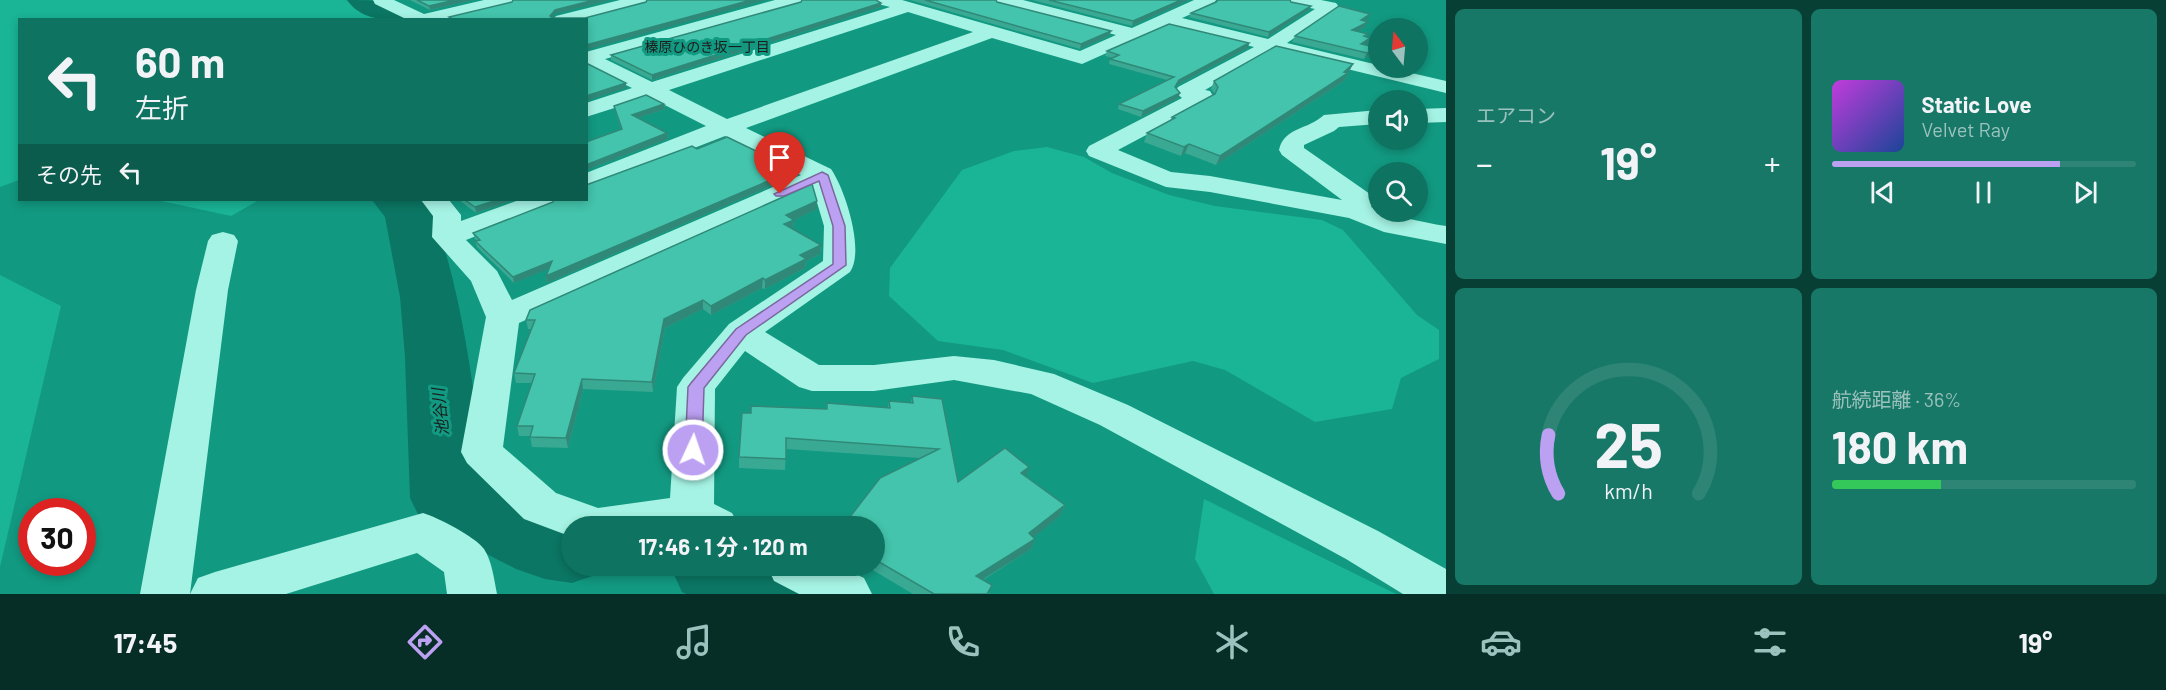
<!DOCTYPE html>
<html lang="ja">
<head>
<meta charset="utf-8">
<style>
	body { margin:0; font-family:Barlow,"Noto Sans JP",sans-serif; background:#177867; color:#f1f3f6; height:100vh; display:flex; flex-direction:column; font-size:22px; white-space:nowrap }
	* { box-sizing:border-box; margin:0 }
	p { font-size:20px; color:#9bc2bd }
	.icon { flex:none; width:33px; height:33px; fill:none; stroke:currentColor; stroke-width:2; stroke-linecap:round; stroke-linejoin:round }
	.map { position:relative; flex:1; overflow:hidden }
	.panel { display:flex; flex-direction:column; gap:9px; padding:9px; background:#083f35; width:720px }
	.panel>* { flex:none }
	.guide { position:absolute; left:18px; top:18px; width:570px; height:183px; border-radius:0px; box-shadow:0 3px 9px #0003; background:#0e7361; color:#f1f3f6; overflow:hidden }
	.needle { width:39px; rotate:344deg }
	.tools { position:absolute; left:1368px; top:18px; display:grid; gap:12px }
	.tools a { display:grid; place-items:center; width:60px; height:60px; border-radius:50%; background:#0e7361; box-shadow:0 3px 9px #0003; font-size:30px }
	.speed { position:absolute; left:18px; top:498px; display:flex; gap:12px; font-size:30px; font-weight:700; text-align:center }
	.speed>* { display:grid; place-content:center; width:78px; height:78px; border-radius:50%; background:#0e7361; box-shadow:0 3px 9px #0003; line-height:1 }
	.speed .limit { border:9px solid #d22; background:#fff; color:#111 }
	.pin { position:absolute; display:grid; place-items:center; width:51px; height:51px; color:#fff; margin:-62px -26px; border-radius:50% 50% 50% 0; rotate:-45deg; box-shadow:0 0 6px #0007 }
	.pin .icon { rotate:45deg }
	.me { position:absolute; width:66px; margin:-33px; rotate:3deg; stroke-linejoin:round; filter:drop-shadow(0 0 4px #0008) }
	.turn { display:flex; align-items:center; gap:21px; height:126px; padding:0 18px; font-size:27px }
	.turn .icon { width:78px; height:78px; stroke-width:2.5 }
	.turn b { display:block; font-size:42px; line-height:51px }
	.then { display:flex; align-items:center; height:57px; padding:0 18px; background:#0003; gap:12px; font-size:22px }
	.big { font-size:45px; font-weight:700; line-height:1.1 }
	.panel .tile { flex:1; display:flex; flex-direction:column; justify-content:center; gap:9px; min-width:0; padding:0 21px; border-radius:9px; background:#177867 }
	.panel .dial { align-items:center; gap:0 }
	.dial svg { height:156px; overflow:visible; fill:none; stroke:#2e8576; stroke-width:7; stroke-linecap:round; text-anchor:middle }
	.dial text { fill:#f1f3f6; stroke:none }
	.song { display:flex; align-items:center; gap:18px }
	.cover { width:72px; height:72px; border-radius:9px; background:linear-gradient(135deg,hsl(290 70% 55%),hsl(220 70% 35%)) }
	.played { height:6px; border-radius:3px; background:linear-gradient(90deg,#bca0f2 75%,#2e8576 75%) }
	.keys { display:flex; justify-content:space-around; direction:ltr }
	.heat { display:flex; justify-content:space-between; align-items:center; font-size:33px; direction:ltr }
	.charge { height:9px; border-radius:4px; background:linear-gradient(90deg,#34c759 36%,#2e8576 0) }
	.panel .tiles { flex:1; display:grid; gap:9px; grid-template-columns:repeat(2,1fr) }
	.trip { position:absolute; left:561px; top:516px; width:324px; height:60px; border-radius:30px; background:#0e7361; box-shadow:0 3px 9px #0003; font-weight:700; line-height:60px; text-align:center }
	.menu { display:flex; height:96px; justify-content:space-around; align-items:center; background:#062e27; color:#9bc2bd }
	.menu .icon { width:42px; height:42px }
	.menu .selected { color:#bca0f2 }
	.menu b { font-size:27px; color:#f1f3f6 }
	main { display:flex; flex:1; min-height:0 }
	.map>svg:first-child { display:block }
</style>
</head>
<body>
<main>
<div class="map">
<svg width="1446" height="594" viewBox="0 0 1446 594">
	<rect width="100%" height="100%" fill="#129981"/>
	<g fill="#1ab496">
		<path d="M 0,0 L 345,0 L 361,4 L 390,19 L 20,20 L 19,180 L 0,187 Z"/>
		<path d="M 1047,147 L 1084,157 L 1112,173 L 1169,195 L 1215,206 L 1322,220 L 1343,230 L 1417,315 L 1439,330 L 1439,359 L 1401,378 L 1392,409 L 1315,422 L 1225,370 L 1193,361 L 1093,383 L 1003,350 L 938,341 L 889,296 L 890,268 L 962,170 L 1014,151 Z"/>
		<path d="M 157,200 L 259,200 L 231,216 Z"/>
		<path d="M 0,275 L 61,306 L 0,567 Z"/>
		<path d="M 1204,499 L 1396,594 L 1214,594 L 1195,559 Z"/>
	</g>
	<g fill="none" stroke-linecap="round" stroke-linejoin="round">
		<g fill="#0b7663" fill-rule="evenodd">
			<path d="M 347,0 C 371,0 401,0 416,20 C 392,20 363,23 347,0 Z"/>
			<path d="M 372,200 L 425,200 C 439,213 441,235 446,254 C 467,328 475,404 486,480 L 554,510 L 572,513 L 601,523 L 603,526 L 572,526 L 572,566 L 605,566 L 601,573 L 572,583 L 545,579 L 516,569 L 421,520 L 410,498 L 405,357 L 400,297 L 385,217 Z"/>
			<path d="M 670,566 L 802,566 L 817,594 L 686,594 L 682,592 Z"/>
		</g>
		<g fill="#a5f3e4" fill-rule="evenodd">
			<path d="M 373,0 L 394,0 L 424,14 L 484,0 L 514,0 L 512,4 L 444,20 L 408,20 L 375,4 Z"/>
			<path d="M 620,0 L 648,0 L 646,4 L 585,20 L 553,20 L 556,16 Z"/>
			<path d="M 775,0 L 802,0 L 800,4 L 605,59 L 652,82 L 890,7 L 878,4 L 876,0 L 902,0 L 1080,51 L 1116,35 L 997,4 L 995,0 L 1023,0 L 1132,28 L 1194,0 L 1216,0 L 1214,4 L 1182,18 L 1268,39 L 1315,9 L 1290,4 L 1288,0 L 1321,0 L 1336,3 L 1339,7 L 1287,43 L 1378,65 L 1378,68 L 1390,68 L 1446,81 L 1446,93 L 1273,51 L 1205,90 L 1210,91 L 1213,96 L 1210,101 L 1118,150 L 1171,172 L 1210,176 L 1342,200 L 1282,155 L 1279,150 C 1284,127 1308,130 1324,115 L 1378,110 L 1378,124 L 1339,127 L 1334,131 L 1304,145 L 1304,148 L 1370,194 L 1374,200 L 1371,207 C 1394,216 1420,222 1446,226 L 1446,244 L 1384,232 L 1349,218 L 1210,192 L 1166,187 L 1089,156 L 1086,151 L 1089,146 L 1182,98 L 1175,92 L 1178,87 L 1254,47 L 1167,26 L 1082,64 L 992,38 L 746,128 L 831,169 C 845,189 865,251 850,272 L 765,332 L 819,365 L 874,365 L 954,356 L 994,360 L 1054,374 L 1128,405 L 1378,531 L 1446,569 L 1446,594 L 1403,594 L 1346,559 L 1100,425 L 1031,394 L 954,380 L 874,391 L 812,391 L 799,387 L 745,351 L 715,389 L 714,504 L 732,513 L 739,526 L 572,526 L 572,537 L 524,519 L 467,463 L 461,452 L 486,317 L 471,281 L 432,237 L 433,216 L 421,200 L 449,200 L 461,215 L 461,221 L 519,200 L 556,200 L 553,206 L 466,240 L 497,271 L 512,300 L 801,175 L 725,136 L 586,190 L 586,173 L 706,126 L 649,97 L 586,117 L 586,103 L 632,88 L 586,65 L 586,52 ZM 908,12 L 973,32 L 727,119 L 669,90 ZM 813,189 L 824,226 L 823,261 L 729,324 L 683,378 L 677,387 L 670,498 L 598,508 L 556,493 L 503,447 L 519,323 Z"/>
			<path d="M 1446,108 L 1446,122 L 1418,123 L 1418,109 Z"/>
			<path d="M 223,232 L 234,235 L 238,241 L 228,290 L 190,594 L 140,594 L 196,290 L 208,241 L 212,235 Z"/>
			<path d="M 423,513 C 437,517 476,537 484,549 C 492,561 494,579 497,594 L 447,594 L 444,572 L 417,553 L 286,594 L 190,594 L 198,578 L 215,572 Z"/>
			<path d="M 767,566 L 838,566 L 864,578 L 872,594 L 799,594 L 774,581 Z"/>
		</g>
	</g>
	<g fill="#3aa994">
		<path d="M 410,0 L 474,0 L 430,10 Z"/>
		<path d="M 910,0 L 996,0 L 997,2 L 1111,31 L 1109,36 L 1080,49 Z"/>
		<path d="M 1032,0 L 1189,0 L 1132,26 Z"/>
		<path d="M 876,1 L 881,3 L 881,7 L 652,80 L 611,60 L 611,55 L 801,2 Z"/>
		<path d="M 1291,2 L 1309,10 L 1268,37 L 1189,17 L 1191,13 Z"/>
		<path d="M 1367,20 L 1365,21 L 1365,27 L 1357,31 L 1368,34 L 1366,37 L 1370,38 L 1368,43 L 1365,45 L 1375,47 L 1372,53 L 1364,59 L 1292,42 L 1295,36 Z"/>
		<path d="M 1249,43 L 1248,48 L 1177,85 L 1175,88 L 1178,98 L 1141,117 L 1118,109 L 1119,104 L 1167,80 L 1109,64 L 1110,59 L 1113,58 L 1105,56 L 1107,51 Z"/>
		<path d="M 1353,64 L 1344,81 L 1216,165 L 1185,153 L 1181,156 L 1144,142 L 1147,133 L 1170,121 L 1172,117 L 1215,94 L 1211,89 L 1214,81 Z"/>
		<path d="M 664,104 L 665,109 L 638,118 L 667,133 L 668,139 L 586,170 L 586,142 L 621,129 L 615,111 L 614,106 Z"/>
		<path d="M 697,149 L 783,170 L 782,171 L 787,173 L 787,179 L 547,283 L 546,276 L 549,268 L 514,283 L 477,247 L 475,241 L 477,241 L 475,239 L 473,233 Z"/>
		<path d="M 459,200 L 514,200 L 476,213 Z"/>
		<path d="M 817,209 L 794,220 L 793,228 L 792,229 L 821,245 L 820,254 L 806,261 L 805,268 L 765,289 L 762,288 L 711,315 L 703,309 L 665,328 L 653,392 L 583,389 L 568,448 L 532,447 L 530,436 L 519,436 L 517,426 L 532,383 L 516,383 L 514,373 L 531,329 L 528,329 L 526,320 Z"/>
		<path d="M 912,396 L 958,482 L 1026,476 L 1065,505 L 1060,516 L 1033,537 L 1035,539 L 1031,549 L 983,580 L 989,594 L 913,594 L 866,566 L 874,566 L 874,526 L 920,458 L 786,449 L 785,470 L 739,468 L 739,457 L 751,413 L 826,409 L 827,403 L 888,408 L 889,401 L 911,403 Z"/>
	</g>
	<g fill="#308978">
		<path d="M 455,0 L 474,0 L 430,10 L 429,6 Z"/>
		<path d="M 594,0 L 611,0 L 555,14 L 551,20 L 550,16 L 555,10 Z"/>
		<path d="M 751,0 L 766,0 L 586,50 L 586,45 Z"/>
		<path d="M 1181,0 L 1189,0 L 1132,26 L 1133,21 Z"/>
		<path d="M 881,3 L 881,7 L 652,80 L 652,75 Z"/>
		<path d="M 1311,6 L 1309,10 L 1268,37 L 1269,32 Z"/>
		<path d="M 1370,14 L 1367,20 L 1358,26 L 1361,20 Z"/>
		<path d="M 1368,22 L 1365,27 L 1349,36 L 1352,30 Z"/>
		<path d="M 1111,31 L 1109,36 L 1080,49 L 1081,44 Z"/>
		<path d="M 1370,38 L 1368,43 L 1358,50 L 1361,44 Z"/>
		<path d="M 1249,43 L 1248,48 L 1177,85 L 1173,92 L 1179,80 Z"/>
		<path d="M 1375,47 L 1372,53 L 1364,59 L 1367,53 Z"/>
		<path d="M 1353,64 L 1344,81 L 1216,165 L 1220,156 L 1344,72 Z"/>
		<path d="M 626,83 L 626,88 L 586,101 L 586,96 Z"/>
		<path d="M 1180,93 L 1178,98 L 1141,117 L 1143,111 Z"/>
		<path d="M 664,104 L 665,109 L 632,120 L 632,115 Z"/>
		<path d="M 667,133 L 668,139 L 586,170 L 586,165 Z"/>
		<path d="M 1189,144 L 1185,153 L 1181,156 L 1184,147 Z"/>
		<path d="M 783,164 L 783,170 L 776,173 L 776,168 Z"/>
		<path d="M 787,173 L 787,179 L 547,283 L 546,276 Z"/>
		<path d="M 497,200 L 514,200 L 476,213 L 475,207 Z"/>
		<path d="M 817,201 L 817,209 L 794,220 L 793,228 L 784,233 L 786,215 Z"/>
		<path d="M 821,245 L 820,254 L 806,261 L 805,268 L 765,289 L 765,280 L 800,255 Z"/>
		<path d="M 552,261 L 553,267 L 514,283 L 513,277 Z"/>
		<path d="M 763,278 L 762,288 L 711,315 L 711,306 Z"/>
		<path d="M 703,300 L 703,309 L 665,328 L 653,392 L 652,382 L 664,319 Z"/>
		<path d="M 582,379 L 583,389 L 568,448 L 566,438 Z"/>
		<path d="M 1029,467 L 1026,478 L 1021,473 Z"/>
		<path d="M 1065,505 L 1060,516 L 1025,544 L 1029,533 Z"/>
		<path d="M 1035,539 L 1031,549 L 972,586 L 976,576 Z"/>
	</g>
	<g fill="#44c4ac" stroke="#308978" stroke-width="1.5">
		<path d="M 417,0 L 455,0 L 429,6 Z"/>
		<path d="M 513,0 L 594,0 L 555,10 L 550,16 L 552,18 L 585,18 L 646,2 L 647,0 L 751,0 L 586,45 L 586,20 L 454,20 L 449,17 L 512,2 Z"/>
		<path d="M 802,0 L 876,0 L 881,3 L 652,75 L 611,55 L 801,2 Z"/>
		<path d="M 925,0 L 996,0 L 997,2 L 1111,31 L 1081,44 Z"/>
		<path d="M 1049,0 L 1181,0 L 1133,21 Z"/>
		<path d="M 1218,0 L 1290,0 L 1291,2 L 1311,6 L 1269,32 L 1191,13 L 1216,2 Z"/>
		<path d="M 1339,6 L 1370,14 L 1361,20 L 1368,22 L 1352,30 L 1368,34 L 1364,36 L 1370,38 L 1361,44 L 1375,47 L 1367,53 L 1295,36 Z"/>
		<path d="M 1169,24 L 1249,43 L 1179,80 L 1175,87 L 1180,93 L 1143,111 L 1119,104 L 1174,77 L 1110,59 L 1119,55 L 1107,51 Z"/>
		<path d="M 1276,46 L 1353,64 L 1344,72 L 1348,73 L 1220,156 L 1189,144 L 1184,147 L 1147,133 L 1175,118 L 1172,117 L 1215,94 L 1218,87 L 1214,81 Z"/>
		<path d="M 586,63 L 626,83 L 586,96 Z"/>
		<path d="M 646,95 L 664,104 L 632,115 L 667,133 L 586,165 L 586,142 L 622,129 L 614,106 Z"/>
		<path d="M 727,137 L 783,164 L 776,168 L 787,173 L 546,276 L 552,261 L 513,277 L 475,241 L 480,240 L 473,233 L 553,202 L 554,200 L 586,200 L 586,185 L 692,146 L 697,149 Z"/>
		<path d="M 812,184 L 817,201 L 786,215 L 794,220 L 784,224 L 821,245 L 800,255 L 806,259 L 765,280 L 763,278 L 711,306 L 703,300 L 664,319 L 652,382 L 582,379 L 566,438 L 530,437 L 533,426 L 517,426 L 535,374 L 514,373 L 535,320 L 526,320 L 530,310 Z"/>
		<path d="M 465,200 L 497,200 L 475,207 Z"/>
		<path d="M 912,396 L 942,399 L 958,482 L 1005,448 L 1029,467 L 1021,473 L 1065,505 L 1029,533 L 1035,539 L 976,576 L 992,585 L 987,594 L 934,594 L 874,559 L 874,526 L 843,526 L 880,478 L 939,449 L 786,438 L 786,459 L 739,457 L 742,413 L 751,413 L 751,406 L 827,409 L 827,403 L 890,408 L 889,401 L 913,403 Z"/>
	</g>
	<path fill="#bca0f2" stroke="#7a689d" stroke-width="1.5" d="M 822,172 L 828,175 L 845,226 L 846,265 L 746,335 L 704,388 L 702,450 L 700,455 L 693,456 L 687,455 L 685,450 L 688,387 L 691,383 L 736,329 L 833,264 L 833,226 L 819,181 L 784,196 L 776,196 L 774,194 Z"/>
	<g text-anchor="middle" stroke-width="6" stroke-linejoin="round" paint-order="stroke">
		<g font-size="14" fill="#1d1d1d" stroke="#129981">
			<text x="707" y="52">榛原ひのき坂一丁目</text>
		</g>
		<g font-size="16" font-style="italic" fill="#191d1c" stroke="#129981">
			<text transform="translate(440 412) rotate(-96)" y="6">池谷川</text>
		</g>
	</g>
</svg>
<div class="tools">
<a><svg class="needle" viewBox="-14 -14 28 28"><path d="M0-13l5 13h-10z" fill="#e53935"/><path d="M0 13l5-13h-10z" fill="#9bc2bd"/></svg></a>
<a><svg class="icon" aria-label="sound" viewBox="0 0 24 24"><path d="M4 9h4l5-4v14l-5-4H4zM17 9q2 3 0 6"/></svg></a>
<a><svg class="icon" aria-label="search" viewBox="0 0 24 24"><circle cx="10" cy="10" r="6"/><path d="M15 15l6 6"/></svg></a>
</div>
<div class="speed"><div class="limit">30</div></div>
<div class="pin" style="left:780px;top:194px;background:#d93025"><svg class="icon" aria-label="arrive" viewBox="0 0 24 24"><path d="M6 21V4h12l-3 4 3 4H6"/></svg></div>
<svg class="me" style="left:693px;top:450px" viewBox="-20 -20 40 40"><circle r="17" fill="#bca0f2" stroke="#fff" stroke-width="3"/><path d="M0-11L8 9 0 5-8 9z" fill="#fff"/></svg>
<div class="trip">17:46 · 1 分 · 120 m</div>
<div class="guide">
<div class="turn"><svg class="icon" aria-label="left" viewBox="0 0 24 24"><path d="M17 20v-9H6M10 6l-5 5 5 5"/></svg><div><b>60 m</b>左折</div></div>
<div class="then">その先<svg class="icon" aria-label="left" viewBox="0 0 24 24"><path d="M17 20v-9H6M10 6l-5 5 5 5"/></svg></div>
</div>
</div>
<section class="panel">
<div class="tiles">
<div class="tile"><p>エアコン</p>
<div class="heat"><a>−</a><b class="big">19°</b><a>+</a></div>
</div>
<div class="tile">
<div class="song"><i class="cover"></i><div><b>Static Love</b><p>Velvet Ray</p></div></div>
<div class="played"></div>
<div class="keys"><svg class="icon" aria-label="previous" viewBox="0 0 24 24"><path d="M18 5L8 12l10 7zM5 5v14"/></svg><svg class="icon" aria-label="pause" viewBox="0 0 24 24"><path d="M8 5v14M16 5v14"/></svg><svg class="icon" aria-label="next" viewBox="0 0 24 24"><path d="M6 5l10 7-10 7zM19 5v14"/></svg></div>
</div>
<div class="tile dial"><svg viewBox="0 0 100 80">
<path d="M14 69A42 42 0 1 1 86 69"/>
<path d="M14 69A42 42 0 0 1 9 39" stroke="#bca0f2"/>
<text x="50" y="56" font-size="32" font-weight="700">25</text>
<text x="50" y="72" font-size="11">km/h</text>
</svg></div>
<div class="tile"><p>航続距離 · 36%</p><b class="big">180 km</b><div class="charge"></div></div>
</div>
</section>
</main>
<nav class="menu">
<b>17:45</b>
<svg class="icon selected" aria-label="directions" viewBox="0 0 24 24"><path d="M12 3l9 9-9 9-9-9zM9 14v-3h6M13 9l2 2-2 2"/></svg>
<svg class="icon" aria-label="music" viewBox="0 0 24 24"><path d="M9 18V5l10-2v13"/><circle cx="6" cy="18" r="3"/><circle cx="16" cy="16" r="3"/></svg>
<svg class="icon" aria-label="phone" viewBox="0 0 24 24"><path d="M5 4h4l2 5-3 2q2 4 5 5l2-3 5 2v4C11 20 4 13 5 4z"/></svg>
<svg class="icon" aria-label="climate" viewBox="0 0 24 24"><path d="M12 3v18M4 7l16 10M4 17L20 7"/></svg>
<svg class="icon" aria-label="car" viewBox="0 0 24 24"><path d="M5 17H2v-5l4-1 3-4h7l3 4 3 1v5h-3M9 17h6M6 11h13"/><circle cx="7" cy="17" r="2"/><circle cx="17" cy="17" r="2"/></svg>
<svg class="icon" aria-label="filters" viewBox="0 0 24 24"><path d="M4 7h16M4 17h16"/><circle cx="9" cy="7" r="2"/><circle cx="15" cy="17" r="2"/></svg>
<b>19°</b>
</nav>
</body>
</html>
